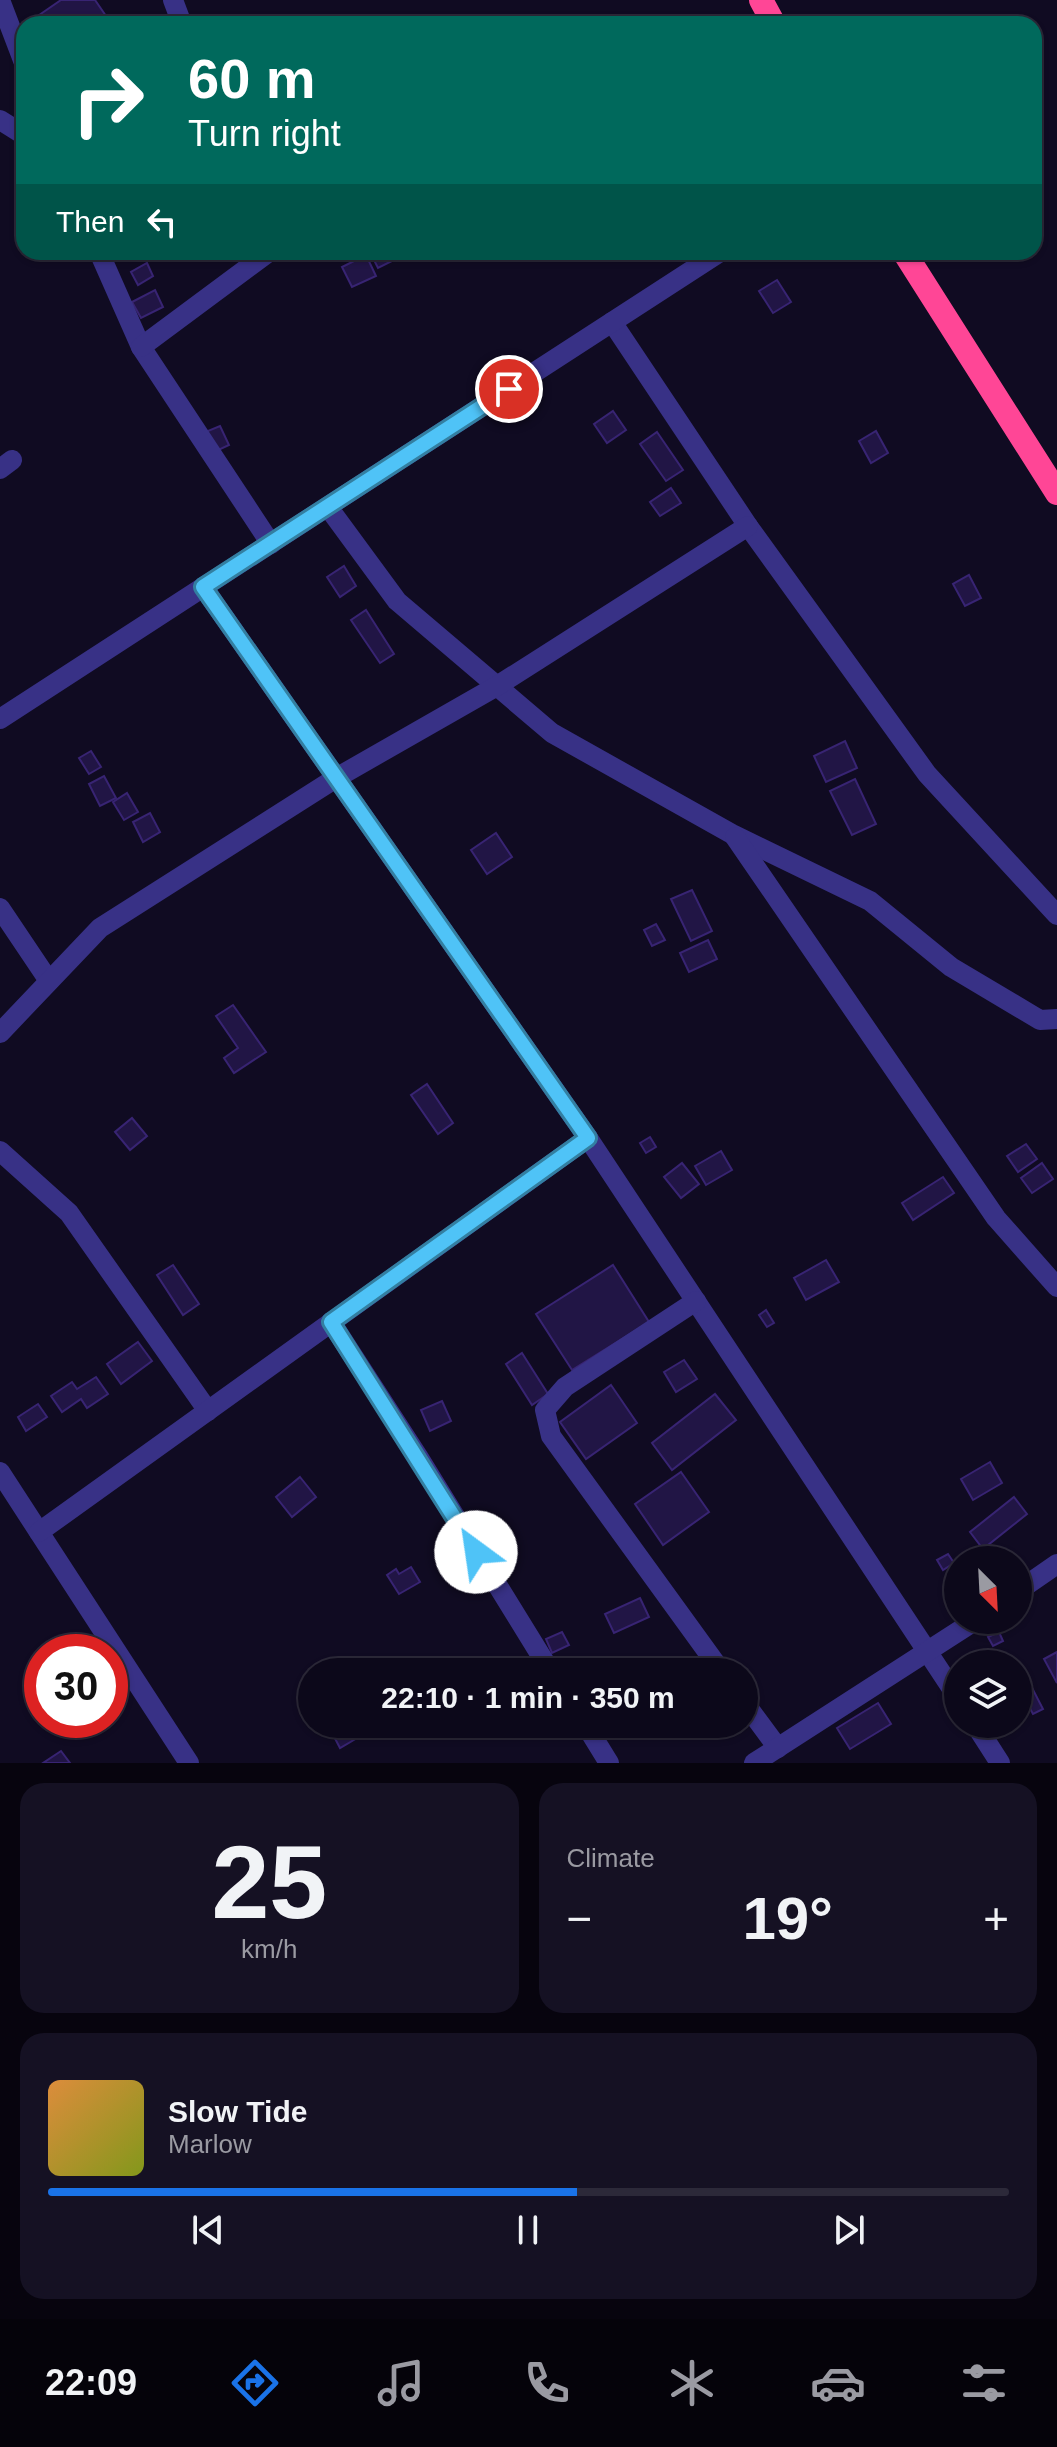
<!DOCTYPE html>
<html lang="en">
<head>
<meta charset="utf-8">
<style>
	body { margin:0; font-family:Helvetica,sans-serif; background:#151123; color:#f1f3f6; height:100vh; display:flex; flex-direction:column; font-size:30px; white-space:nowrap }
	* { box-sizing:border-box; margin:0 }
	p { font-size:26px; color:#9a9aa2 }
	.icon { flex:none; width:44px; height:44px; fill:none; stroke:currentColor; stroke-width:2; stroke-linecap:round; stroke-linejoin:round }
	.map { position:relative; height:1763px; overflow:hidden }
	.side { display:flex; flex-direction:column; gap:20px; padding:20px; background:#07040e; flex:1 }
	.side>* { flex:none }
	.banner { position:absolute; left:16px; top:16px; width:1026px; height:244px; border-radius:24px; box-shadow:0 2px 6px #0004,0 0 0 2px #2c2939; background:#00695c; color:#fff; overflow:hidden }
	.needle { width:52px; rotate:156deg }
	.controls { position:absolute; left:944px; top:1546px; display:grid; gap:16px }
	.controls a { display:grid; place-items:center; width:88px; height:88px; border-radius:50%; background:#0c081a; box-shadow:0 2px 6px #0004,0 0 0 2px #2c2939; font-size:40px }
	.speed { position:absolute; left:24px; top:1634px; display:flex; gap:16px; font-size:40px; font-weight:700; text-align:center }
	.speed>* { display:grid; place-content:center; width:104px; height:104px; border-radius:50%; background:#0c081a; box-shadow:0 2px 6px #0004,0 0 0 2px #2c2939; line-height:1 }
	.speed .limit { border:12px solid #d22; background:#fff; color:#111 }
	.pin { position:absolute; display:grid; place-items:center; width:68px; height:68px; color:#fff; margin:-34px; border:4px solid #fff; border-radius:50%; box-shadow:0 2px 8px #0007 }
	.me { position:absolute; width:88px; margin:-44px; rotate:329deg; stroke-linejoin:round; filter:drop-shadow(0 0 6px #0008) }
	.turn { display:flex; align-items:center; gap:28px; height:168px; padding:0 40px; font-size:36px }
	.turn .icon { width:104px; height:104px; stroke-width:2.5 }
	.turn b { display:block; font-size:56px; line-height:68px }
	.then { display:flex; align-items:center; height:76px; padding:0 40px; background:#0003; gap:16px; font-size:30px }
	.big { font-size:60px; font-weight:600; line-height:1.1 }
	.side .widget { flex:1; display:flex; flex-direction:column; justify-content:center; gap:12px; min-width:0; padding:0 28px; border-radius:24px; background:#151123 }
	.side .dial { align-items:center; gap:0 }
	.dial b { font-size:104px; line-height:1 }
	.song { display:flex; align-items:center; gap:24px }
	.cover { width:96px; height:96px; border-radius:12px; background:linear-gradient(135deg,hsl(30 70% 55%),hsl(70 70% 35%)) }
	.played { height:8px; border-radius:4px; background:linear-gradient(90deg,#1a73e8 55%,#2c2939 55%) }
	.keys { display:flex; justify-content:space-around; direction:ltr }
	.heat { display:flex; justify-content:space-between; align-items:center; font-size:44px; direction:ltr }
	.side .tiles { flex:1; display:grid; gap:20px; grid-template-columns:1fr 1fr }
	.widget:last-child { grid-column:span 2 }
	.trip { position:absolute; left:298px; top:1658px; width:460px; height:80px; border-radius:40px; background:#0c081a; box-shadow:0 2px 6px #0004,0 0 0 2px #2c2939; font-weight:600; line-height:80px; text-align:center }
	.menu { display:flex; height:128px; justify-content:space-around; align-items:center; background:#05030a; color:#9a9aa2 }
	.menu .icon { width:56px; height:56px }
	.menu .current { color:#1a73e8 }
	.menu b { font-size:36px; color:#f1f3f6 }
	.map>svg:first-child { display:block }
</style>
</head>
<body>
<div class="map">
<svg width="1057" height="1763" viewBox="0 0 1057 1763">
	<rect width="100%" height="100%" fill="#100b22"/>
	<g fill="#211545" stroke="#382473" stroke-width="2">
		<path d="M 61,0 L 95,0 L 106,16 L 95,24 L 30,24 L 29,22 Z"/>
		<path d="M 370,252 L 391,252 L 394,260 L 378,268 Z"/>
		<path d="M 366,255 L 376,276 L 352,287 L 342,267 Z"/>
		<path d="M 147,263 L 153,276 L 138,285 L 131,272 Z"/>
		<path d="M 777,280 L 791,302 L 773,313 L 759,291 Z"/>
		<path d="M 155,290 L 163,307 L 141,318 L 132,302 Z"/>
		<path d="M 613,411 L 626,430 L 607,443 L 594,424 Z"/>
		<path d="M 220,426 L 229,445 L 212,453 L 203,433 Z"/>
		<path d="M 876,431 L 888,453 L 871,463 L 859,441 Z"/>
		<path d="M 657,432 L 683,470 L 666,481 L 640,444 Z"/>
		<path d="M 671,488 L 681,503 L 660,516 L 650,502 Z"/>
		<path d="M 344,566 L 356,586 L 340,597 L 327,577 Z"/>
		<path d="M 969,575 L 981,598 L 965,606 L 953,584 Z"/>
		<path d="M 366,610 L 394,654 L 380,663 L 351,620 Z"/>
		<path d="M 845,741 L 857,768 L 826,782 L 814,756 Z"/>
		<path d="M 91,751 L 101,767 L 89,774 L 79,758 Z"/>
		<path d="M 104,776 L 116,798 L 100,806 L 89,784 Z"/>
		<path d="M 855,779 L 876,824 L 852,835 L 830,791 Z"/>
		<path d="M 127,793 L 138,812 L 124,820 L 113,802 Z"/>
		<path d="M 150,813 L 160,832 L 143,842 L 133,822 Z"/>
		<path d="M 496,833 L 512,857 L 487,874 L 471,850 Z"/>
		<path d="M 692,890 L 712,931 L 691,941 L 671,899 Z"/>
		<path d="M 656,924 L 665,940 L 652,946 L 644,930 Z"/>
		<path d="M 708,940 L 717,959 L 689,972 L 680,953 Z"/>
		<path d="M 233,1005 L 266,1052 L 234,1073 L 224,1058 L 238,1048 L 216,1016 Z"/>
		<path d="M 427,1084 L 453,1123 L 438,1134 L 411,1095 Z"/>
		<path d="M 132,1118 L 147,1136 L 130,1150 L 115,1132 Z"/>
		<path d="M 650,1137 L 656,1147 L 646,1153 L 640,1143 Z"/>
		<path d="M 1026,1144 L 1037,1159 L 1018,1172 L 1007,1156 Z"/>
		<path d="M 721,1151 L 732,1170 L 706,1185 L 695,1166 Z"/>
		<path d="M 682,1163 L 699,1184 L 681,1198 L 664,1177 Z"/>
		<path d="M 1042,1163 L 1053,1179 L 1032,1193 L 1021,1178 Z"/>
		<path d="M 943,1177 L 954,1193 L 913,1220 L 902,1203 Z"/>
		<path d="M 826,1260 L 839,1282 L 806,1300 L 794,1278 Z"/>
		<path d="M 173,1265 L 199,1304 L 183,1315 L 157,1275 Z"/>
		<path d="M 613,1265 L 649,1322 L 572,1370 L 536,1314 Z"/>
		<path d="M 766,1310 L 774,1323 L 767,1327 L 759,1315 Z"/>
		<path d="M 138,1342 L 152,1361 L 121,1384 L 107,1364 Z"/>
		<path d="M 522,1353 L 548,1394 L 532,1405 L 506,1364 Z"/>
		<path d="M 684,1360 L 697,1379 L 676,1392 L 664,1372 Z"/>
		<path d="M 96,1377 L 108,1394 L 87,1408 L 81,1399 L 62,1412 L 51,1396 L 72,1382 L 77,1389 Z"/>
		<path d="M 611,1385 L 637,1423 L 586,1459 L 560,1422 Z"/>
		<path d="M 715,1394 L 736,1420 L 672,1470 L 652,1443 Z"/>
		<path d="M 442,1401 L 451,1421 L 430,1431 L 421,1410 Z"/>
		<path d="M 38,1404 L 47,1417 L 26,1431 L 18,1417 Z"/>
		<path d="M 990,1462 L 1002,1483 L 973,1500 L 961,1479 Z"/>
		<path d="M 681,1472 L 709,1512 L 663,1545 L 635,1504 Z"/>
		<path d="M 300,1477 L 316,1497 L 292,1517 L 276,1497 Z"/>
		<path d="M 1014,1497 L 1027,1514 L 983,1549 L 970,1532 Z"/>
		<path d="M 948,1554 L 954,1563 L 943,1570 L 937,1560 Z"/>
		<path d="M 411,1567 L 420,1582 L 399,1594 L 387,1575 L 396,1569 L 399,1574 Z"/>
		<path d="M 640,1598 L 649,1617 L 614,1633 L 605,1614 Z"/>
		<path d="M 562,1632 L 569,1645 L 552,1653 L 546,1639 Z"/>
		<path d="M 999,1632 L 1003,1641 L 993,1646 L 988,1637 Z"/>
		<path d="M 1057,1652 L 1057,1683 L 1044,1659 Z"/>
		<path d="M 1029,1682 L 1043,1709 L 1033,1714 L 1019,1688 Z"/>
		<path d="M 878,1703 L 891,1724 L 850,1749 L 837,1728 Z"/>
		<path d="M 335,1724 L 358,1724 L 364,1734 L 340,1748 L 329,1727 Z"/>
		<path d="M 61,1751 L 70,1763 L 43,1763 Z"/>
	</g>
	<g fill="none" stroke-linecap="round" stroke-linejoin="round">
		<g stroke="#383186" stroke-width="20">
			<path d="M 0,0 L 24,63"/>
			<path d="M 173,0 L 182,24"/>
			<path d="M 0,120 L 24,135"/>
			<path d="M 99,252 L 141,347 L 271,544"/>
			<path d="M 612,322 L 748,526 L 927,774 L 1057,915"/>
			<path d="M 141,347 L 269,252"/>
			<path d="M 0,469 L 12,460"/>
			<path d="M 328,507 L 397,601 L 552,733 L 732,834 L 870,901 L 951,967 L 1040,1020 L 1057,1019"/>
			<path d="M 203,587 L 588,1138 L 958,1698"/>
			<path d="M 0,719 L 720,252"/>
			<path d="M 735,837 L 996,1218 L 1057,1287"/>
			<path d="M 0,908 L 49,981"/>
			<path d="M 0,1033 L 100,928 L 336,778 L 497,686 L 748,526"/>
			<path d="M 0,1151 L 69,1213 L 208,1411"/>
			<path d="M 696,1301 L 565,1387 L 545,1410 L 551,1436 L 722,1672"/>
			<path d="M 331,1322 L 419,1458 L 551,1672"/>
			<path d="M 0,1472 L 189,1763"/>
			<path d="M 39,1532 L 588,1138"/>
			<path d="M 1018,1591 L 1057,1564"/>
			<path d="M 744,1702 L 778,1748"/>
			<path d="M 585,1724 L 609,1763"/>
			<path d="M 975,1724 L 1000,1763"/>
			<path d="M 754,1763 L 976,1620"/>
		</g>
		<g stroke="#ff4696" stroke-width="24">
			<path d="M 761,0 L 774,24"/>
			<path d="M 904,252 L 1057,493"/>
		</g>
	</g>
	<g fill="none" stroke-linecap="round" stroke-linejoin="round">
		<g stroke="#337fa1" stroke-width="20">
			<path id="route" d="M 476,1552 L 331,1322 L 588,1138 L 203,587 L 509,389"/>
		</g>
		<use href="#route" stroke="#4fc3f7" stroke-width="14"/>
	</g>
</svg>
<div class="controls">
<a><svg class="needle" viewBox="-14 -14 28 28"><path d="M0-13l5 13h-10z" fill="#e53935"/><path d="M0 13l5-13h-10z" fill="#9a9aa2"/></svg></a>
<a><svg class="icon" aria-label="layers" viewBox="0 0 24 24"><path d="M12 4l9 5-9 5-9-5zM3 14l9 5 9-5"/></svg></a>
</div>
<div class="speed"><div class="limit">30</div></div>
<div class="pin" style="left:509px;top:389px;background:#d93025"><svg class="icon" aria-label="arrive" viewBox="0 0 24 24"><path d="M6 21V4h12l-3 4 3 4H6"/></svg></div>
<svg class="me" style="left:476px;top:1552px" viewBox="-20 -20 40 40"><circle r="19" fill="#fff"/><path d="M0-13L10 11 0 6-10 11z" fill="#4fc3f7"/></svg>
<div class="trip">22:10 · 1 min · 350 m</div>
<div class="banner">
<div class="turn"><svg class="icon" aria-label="right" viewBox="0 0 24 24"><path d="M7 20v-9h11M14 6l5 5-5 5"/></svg><div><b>60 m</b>Turn right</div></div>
<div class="then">Then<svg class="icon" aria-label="left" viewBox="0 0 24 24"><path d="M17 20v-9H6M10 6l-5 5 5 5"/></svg></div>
</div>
</div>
<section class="side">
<div class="tiles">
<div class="widget dial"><b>25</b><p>km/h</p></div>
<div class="widget"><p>Climate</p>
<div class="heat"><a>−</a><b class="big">19°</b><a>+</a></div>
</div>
<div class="widget">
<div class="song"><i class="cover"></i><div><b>Slow Tide</b><p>Marlow</p></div></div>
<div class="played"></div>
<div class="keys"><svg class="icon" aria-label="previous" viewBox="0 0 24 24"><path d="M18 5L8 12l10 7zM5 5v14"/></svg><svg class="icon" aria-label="pause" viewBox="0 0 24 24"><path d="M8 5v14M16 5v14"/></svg><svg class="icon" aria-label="next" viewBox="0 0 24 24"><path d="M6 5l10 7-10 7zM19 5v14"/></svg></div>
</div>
</div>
</section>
<nav class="menu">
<b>22:09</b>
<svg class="icon current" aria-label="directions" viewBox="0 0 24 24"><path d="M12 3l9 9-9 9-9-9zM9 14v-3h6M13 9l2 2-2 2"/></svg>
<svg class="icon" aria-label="music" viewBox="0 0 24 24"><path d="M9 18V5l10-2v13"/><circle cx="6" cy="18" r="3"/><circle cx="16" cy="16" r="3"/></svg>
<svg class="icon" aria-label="phone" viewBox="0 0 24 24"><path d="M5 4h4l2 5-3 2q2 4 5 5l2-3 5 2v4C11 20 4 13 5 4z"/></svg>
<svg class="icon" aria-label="climate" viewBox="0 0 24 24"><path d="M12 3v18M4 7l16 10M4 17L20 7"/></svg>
<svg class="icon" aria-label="car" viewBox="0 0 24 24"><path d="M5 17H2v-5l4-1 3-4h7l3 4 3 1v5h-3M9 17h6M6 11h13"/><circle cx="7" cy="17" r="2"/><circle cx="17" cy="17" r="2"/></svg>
<svg class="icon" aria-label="filters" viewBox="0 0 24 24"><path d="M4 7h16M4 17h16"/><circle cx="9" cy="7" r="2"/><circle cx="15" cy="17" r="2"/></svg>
</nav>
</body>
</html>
